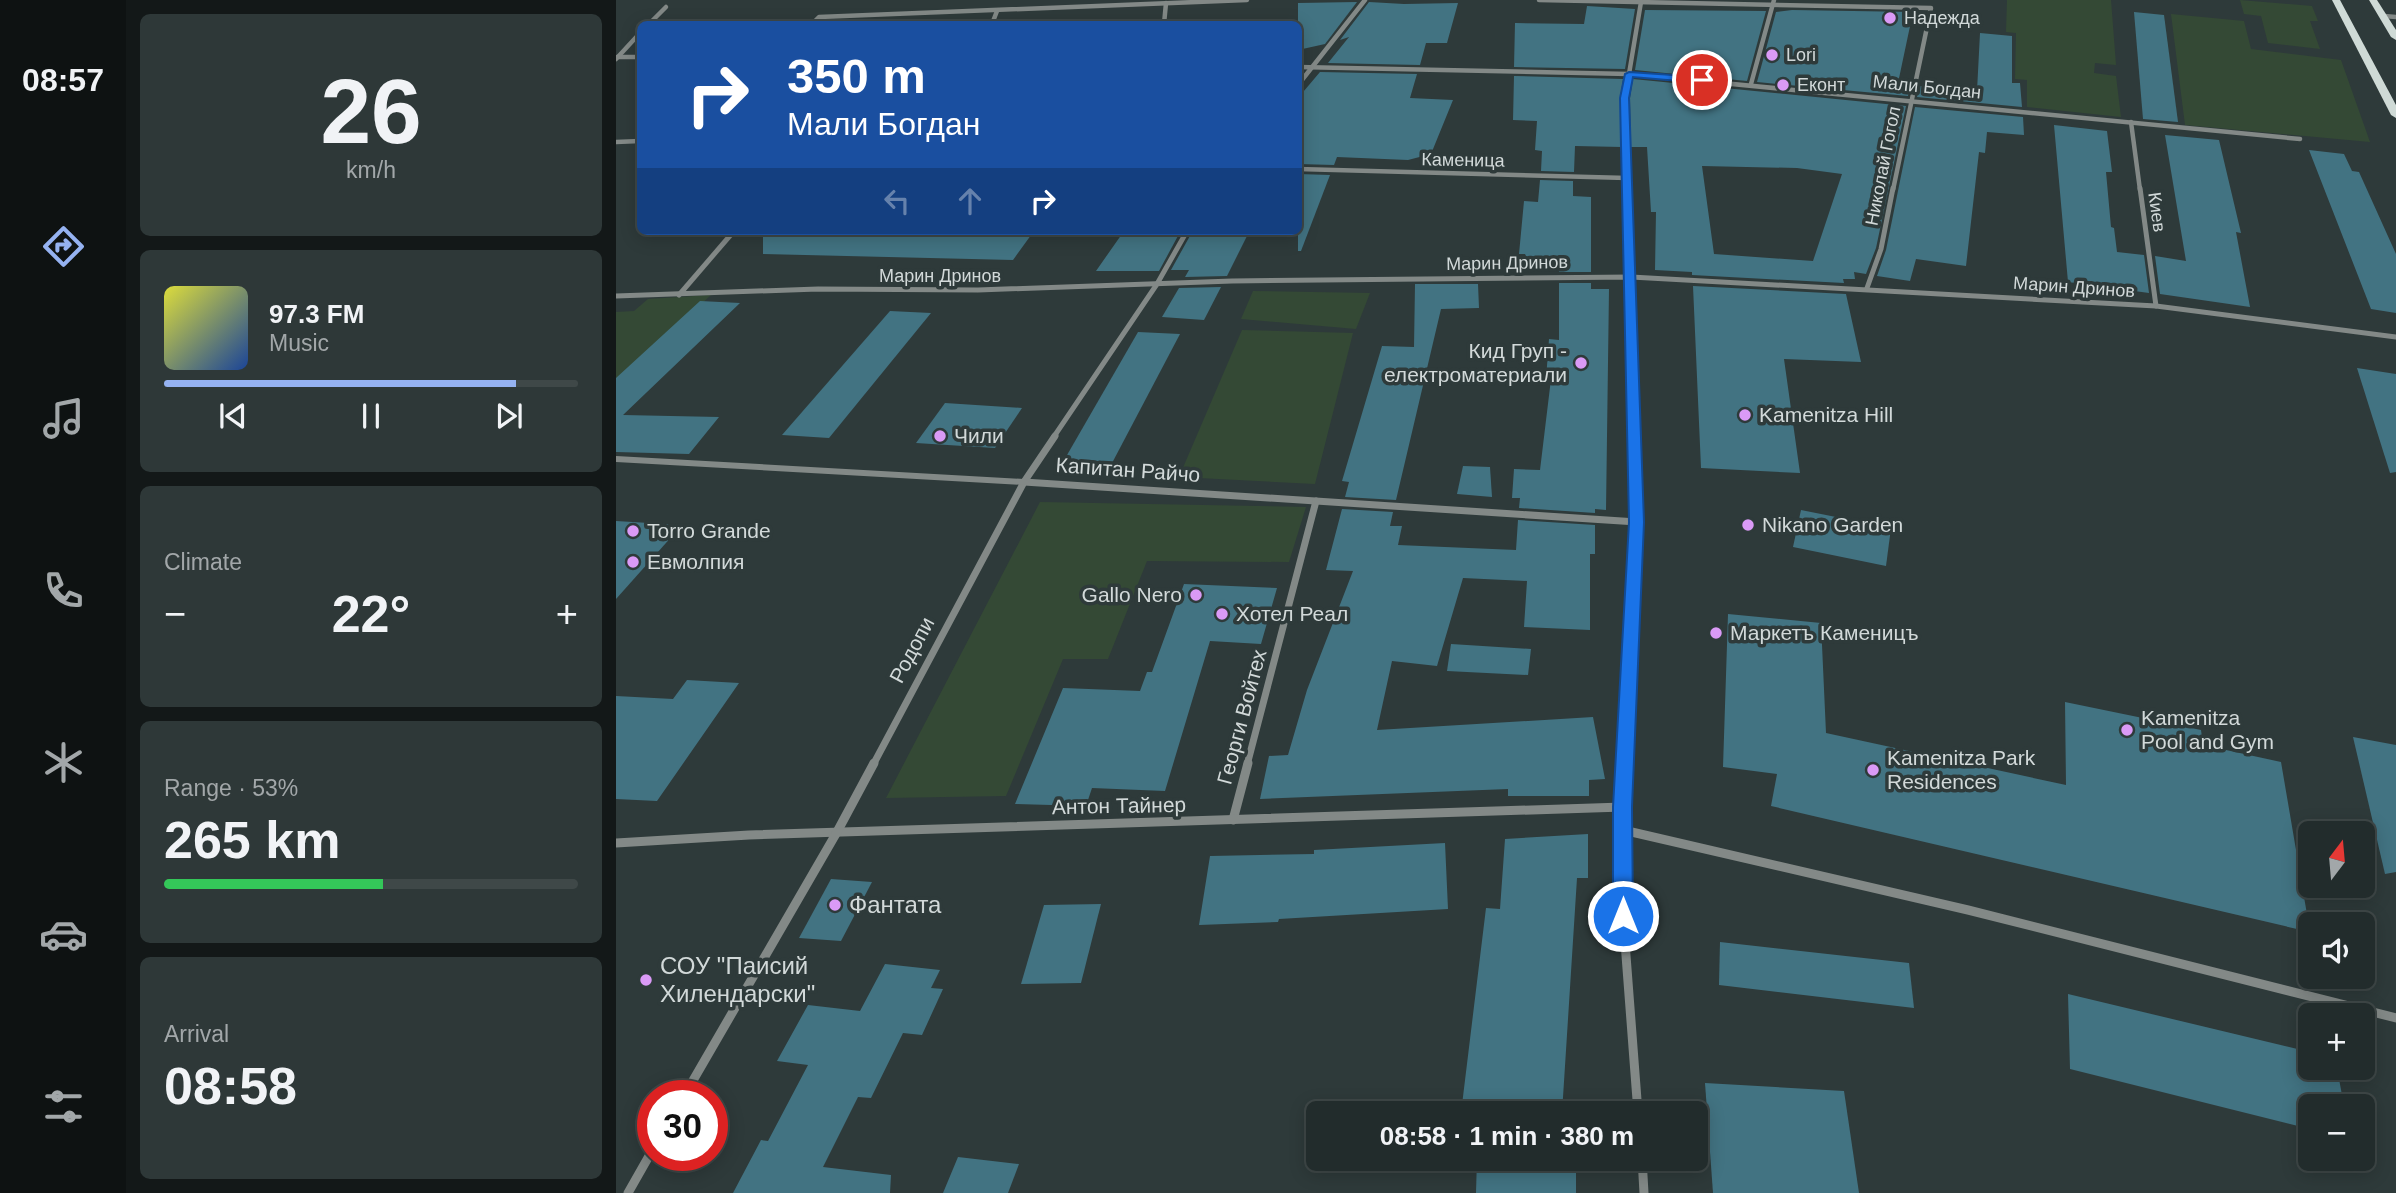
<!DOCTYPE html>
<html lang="en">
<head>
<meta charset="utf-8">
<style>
	body { margin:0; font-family:Helvetica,sans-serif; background:#2e3838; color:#f1f3f6; height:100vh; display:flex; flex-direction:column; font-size:26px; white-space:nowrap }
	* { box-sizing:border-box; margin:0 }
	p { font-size:23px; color:#a2a7a9 }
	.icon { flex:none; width:38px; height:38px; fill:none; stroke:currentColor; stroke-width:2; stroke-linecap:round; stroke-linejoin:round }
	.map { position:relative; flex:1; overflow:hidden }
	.sheet { display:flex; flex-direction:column; gap:14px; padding:14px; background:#131818; width:490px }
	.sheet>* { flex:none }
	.top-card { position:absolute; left:21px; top:21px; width:665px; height:214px; border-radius:10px; box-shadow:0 4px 18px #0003,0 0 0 2px #3f4848; background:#1a4fa0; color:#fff; overflow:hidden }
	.needle { width:46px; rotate:16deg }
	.tools { position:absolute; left:1682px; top:821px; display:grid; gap:14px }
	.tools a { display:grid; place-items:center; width:77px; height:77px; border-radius:10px; background:#222c2c; box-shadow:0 4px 18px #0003,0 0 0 2px #3f4848; font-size:35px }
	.speed { position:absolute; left:21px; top:1080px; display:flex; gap:14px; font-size:35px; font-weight:700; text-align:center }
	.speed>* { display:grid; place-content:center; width:91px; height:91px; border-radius:50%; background:#222c2c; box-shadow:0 4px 18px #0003,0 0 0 2px #3f4848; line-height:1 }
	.speed .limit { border:10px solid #d22; background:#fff; color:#111 }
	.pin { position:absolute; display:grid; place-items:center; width:60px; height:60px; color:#fff; margin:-30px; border:4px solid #fff; border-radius:50%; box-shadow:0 2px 7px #0007 }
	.me { position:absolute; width:77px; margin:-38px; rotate:0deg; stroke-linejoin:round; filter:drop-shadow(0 0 5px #0008) }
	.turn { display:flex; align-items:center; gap:24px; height:147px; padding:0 35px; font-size:32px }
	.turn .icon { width:91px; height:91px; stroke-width:2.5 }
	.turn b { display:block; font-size:49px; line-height:60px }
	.lanes { display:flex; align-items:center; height:66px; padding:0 35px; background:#0003; justify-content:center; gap:35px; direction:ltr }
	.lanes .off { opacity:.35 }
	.big { font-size:52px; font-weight:600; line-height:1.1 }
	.sheet .tile { flex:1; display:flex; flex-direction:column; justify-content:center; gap:10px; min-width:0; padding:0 24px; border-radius:10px; background:#2e3838 }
	.sheet .dial { align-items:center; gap:0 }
	.dial b { font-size:91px; line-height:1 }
	.song { display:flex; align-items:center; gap:21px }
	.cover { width:84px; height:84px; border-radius:10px; background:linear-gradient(135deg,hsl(60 70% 55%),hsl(220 70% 35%)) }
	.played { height:7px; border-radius:4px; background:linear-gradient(90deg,#95b2f1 85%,#3f4848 85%) }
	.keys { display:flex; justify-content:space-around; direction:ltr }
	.heat { display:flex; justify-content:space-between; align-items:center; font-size:38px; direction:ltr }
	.charge { height:10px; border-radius:5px; background:linear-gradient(90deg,#34c759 53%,#3f4848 0) }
	.trip { position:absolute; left:690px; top:1101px; width:402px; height:70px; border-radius:10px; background:#222c2c; box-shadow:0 4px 18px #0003,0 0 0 2px #3f4848; font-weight:600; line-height:70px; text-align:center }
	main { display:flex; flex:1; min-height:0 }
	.tabs { display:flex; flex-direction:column; width:126px; justify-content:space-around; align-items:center; background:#0e1212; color:#a2a7a9 }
	.tabs .icon { width:49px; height:49px }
	.tabs .on { color:#95b2f1 }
	.tabs b { font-size:32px; color:#f1f3f6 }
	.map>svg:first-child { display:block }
</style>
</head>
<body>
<main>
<nav class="tabs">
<b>08:57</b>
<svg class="icon on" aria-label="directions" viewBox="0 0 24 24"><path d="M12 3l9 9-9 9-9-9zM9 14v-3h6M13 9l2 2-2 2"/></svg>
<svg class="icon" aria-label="music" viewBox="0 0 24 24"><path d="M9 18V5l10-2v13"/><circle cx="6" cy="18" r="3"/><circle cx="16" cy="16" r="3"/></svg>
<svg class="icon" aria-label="phone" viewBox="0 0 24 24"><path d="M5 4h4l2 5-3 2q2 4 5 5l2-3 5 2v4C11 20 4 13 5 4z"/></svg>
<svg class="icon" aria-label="climate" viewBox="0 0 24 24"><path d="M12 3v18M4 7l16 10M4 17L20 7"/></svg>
<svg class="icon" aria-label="car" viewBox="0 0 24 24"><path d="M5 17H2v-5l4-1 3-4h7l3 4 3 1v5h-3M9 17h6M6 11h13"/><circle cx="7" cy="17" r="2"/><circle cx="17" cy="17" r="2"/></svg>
<svg class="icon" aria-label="filters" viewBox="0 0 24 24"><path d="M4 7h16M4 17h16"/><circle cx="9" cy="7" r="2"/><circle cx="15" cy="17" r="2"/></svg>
</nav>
<section class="sheet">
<div class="tile dial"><b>26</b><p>km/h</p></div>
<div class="tile">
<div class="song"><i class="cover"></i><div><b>97.3 FM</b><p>Music</p></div></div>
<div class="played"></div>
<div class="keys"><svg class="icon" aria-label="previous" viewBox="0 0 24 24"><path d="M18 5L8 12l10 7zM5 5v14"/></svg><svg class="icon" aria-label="pause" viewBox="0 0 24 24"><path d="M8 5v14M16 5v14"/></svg><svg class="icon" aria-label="next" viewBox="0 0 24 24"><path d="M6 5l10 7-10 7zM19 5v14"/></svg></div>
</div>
<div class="tile"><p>Climate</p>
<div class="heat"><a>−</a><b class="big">22°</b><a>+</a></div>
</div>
<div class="tile"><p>Range · 53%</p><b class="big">265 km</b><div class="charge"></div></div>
<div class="tile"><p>Arrival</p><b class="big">08:58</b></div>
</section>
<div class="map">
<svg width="1780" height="1193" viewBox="0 0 1780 1193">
	<rect width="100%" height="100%" fill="#2e3a3a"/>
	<g fill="#344935">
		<path d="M 1391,0 L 1495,0 L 1500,65 L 1479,63 L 1478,73 L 1500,76 L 1505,117 L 1411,107 L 1411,80 L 1399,79 L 1400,33 L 1390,32 Z"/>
		<path d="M 1624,0 L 1696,6 L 1702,21 L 1694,21 L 1704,49 L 1652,43 L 1645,16 L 1628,14 Z"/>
		<path d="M 1555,14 L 1628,21 L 1635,49 L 1725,60 L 1754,142 L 1569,125 Z"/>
		<path d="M 637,291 L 754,293 L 740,329 L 625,319 Z"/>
		<path d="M 95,295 L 0,382 L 0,312 L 18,311 L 32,299 Z"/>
		<path d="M 626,330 L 737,333 L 699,484 L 563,477 Z"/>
		<path d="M 424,502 L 690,507 L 673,562 L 531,561 L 492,659 L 447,659 L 390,796 L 270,798 Z"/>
	</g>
	<g fill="#427382" fill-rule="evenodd">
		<path d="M 741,2 L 709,44 L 682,50 L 682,3 Z"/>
		<path d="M 753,2 L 788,4 L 842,3 L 831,43 L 810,43 L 804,65 L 712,63 L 733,37 L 724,40 Z"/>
		<path d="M 971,6 L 1019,9 L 1009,69 L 898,67 L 899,23 L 968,24 Z"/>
		<path d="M 1029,10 L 1150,11 L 1131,81 L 1019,70 Z"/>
		<path d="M 1176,10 L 1297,12 L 1282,83 L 1294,85 L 1292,96 L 1141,82 L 1160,12 Z"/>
		<path d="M 1518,12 L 1548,15 L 1562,122 L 1527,119 Z"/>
		<path d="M 1364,33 L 1396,36 L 1396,83 L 1404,83 L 1406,107 L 1301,97 L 1304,86 L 1361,91 Z"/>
		<path d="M 704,72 L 801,74 L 794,98 L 837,100 L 815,154 L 792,160 L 721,157 L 718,165 L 682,164 L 682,98 Z"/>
		<path d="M 898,76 L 1007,79 L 1004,98 L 1006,147 L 959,146 L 958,172 L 925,171 L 926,151 L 919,150 L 921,121 L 897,120 Z"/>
		<path d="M 1017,79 L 1290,106 L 1260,248 L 1250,274 L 1238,272 L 1239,279 L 1227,279 L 1228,283 L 1076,275 L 1076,272 L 1039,270 L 1040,212 L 1035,212 L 1031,147 L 1015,147 L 1014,98 ZM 1086,166 L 1181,168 L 1226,174 L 1197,261 L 1098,254 Z"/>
		<path d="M 1299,107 L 1407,117 L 1408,135 L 1371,132 L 1369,153 L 1363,152 L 1350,266 L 1300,259 L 1294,281 L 1261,276 L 1270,250 Z"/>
		<path d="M 1438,125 L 1491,131 L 1496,172 L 1490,172 L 1495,227 L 1498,228 L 1501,252 L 1528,255 L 1533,293 L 1452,282 Z"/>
		<path d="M 1549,135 L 1603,140 L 1625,233 L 1620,232 L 1634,307 L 1544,294 L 1539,256 L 1570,261 Z"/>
		<path d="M 1693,150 L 1728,154 L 1736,171 L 1743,172 L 1780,254 L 1780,313 L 1755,309 Z"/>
		<path d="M 682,174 L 714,175 L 685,251 L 682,251 Z"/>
		<path d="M 924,180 L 957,181 L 957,196 L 975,197 L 975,272 L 943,272 L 943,261 L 912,260 L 909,254 L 903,254 L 908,201 L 922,202 Z"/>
		<path d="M 147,231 L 326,233 L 418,231 L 397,260 L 147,254 Z"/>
		<path d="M 508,231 L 546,231 L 545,233 L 563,234 L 543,271 L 480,271 Z"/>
		<path d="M 575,234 L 631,236 L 611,276 L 569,277 L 573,270 L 555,270 Z"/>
		<path d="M 943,283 L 975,283 L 975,289 L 993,289 L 990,510 L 979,509 L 979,513 L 903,508 L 904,498 L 896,498 L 898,469 L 924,470 L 935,379 L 930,379 L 933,339 L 943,340 Z"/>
		<path d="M 799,284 L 862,284 L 863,308 L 825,309 L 780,500 L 729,497 L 733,482 L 726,481 L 766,346 L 798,347 Z"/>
		<path d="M 1077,286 L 1230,294 L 1245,362 L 1168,359 L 1184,473 L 1085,468 Z"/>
		<path d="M 605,287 L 588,320 L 546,317 L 563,288 Z"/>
		<path d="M 84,301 L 124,303 L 7,415 L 103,417 L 73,454 L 0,452 L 0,378 Z"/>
		<path d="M 274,311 L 315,313 L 213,438 L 166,435 Z"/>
		<path d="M 522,332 L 564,334 L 495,465 L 447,462 Z"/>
		<path d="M 1741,368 L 1780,374 L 1780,472 L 1774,473 Z"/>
		<path d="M 329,403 L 406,408 L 379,448 L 300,443 Z"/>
		<path d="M 847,466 L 874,467 L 876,497 L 841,494 Z"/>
		<path d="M 726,509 L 777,512 L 774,526 L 786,526 L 782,545 L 900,550 L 902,520 L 979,525 L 979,554 L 974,554 L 974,630 L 908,627 L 911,581 L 847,578 L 821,666 L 776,661 L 761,730 L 977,717 L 989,779 L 973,780 L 973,796 L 892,796 L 892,789 L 644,799 L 653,756 L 672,755 L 691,690 L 737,571 L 710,570 Z"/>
		<path d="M 1185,510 L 1275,528 L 1270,566 L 1177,547 Z"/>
		<path d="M 0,521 L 66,525 L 0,599 Z"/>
		<path d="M 568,584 L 661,588 L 645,644 L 594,641 L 549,791 L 476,788 L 470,806 L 399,804 L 447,688 L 524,691 L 531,672 L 536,672 Z"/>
		<path d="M 1112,614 L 1205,623 L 1210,733 L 1450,785 L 1449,702 L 1585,730 L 1587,745 L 1665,762 L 1694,932 L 1155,806 L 1161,774 L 1107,767 Z"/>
		<path d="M 835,644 L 915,649 L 912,675 L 831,671 Z"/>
		<path d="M 71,680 L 123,683 L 41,801 L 0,799 L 0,696 L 57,699 Z"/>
		<path d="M 1737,737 L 1780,745 L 1780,872 L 1769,874 Z"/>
		<path d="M 972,834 L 972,878 L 961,878 L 946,1113 L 845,1113 L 870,908 L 884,909 L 889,839 Z"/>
		<path d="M 829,843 L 832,909 L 663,919 L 662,922 L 583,925 L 594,856 L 698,854 L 698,850 Z"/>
		<path d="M 215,879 L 256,882 L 225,941 L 183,938 Z"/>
		<path d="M 485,904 L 465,983 L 405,984 L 428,905 Z"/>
		<path d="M 1104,942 L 1293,963 L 1298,1008 L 1103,985 Z"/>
		<path d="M 269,964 L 324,970 L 315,988 L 327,989 L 306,1035 L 287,1033 L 255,1098 L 242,1097 L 207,1167 L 275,1175 L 274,1193 L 117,1193 L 145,1140 L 152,1141 L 192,1065 L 161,1061 L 192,1005 L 244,1011 Z"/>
		<path d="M 1452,994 L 1694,1052 L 1694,1068 L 1721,1068 L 1728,1106 L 1694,1106 L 1694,1129 L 1454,1069 Z"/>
		<path d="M 1089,1083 L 1228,1091 L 1243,1193 L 1097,1193 Z"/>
		<path d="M 342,1157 L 403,1164 L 392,1193 L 327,1193 Z"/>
		<path d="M 861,1158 L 960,1158 L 960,1193 L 860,1193 Z"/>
	</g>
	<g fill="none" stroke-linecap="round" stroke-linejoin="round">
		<g stroke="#838987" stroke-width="4.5">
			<path d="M 923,0 L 1315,8 L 1277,190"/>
			<path d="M 1768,16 L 1780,17"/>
			<path d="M 33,24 L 50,7"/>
			<path d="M 196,24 L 203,17 L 631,0"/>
			<path d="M 376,24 L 381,11"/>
			<path d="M 548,24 L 550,3"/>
			<path d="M 1,57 L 24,57"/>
			<path d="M 0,59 L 24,33"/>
			<path d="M 682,67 L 1013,74 L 1684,139"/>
			<path d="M 1135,84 L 1158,0"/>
			<path d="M 682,85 L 749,0"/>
			<path d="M 1515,122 L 1524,190"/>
			<path d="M 0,142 L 24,141"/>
			<path d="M 682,169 L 1011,178"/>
			<path d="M 1012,190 L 1009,98 L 1025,2"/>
		</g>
		<g stroke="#838987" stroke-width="5">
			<path d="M 1012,188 L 1019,438"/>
			<path d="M 1524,188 L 1540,306"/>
			<path d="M 1251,288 L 1265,249 L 1277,188"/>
			<path d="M 63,295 L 118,231"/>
			<path d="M 0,296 L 202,289 L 362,290 L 616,281 L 1015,277 L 1540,306 L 1780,337"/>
			<path d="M 437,438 L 541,284 L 571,231"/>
		</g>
		<g stroke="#838987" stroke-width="7">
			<path d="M 408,482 L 1021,522"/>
			<path d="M 257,765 L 408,482 L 439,436"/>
			<path d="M 631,765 L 700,501"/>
			<path d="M 1009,765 L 1021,522 L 1019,436"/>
		</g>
		<g stroke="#838987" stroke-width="9">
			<path d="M 1009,763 L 1007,916 L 1022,1113"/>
			<path d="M 617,820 L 632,763"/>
			<path d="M 1007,830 L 1352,910 L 1780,1018"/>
			<path d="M 0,843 L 133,835 L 1007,807"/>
			<path d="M 68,1096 L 221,832 L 258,763"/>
			<path d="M 1026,1158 L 1028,1193"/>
			<path d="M 12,1193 L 37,1149"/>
		</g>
		<path fill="#838987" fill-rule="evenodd" d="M 0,456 L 408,479 L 414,482 L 408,485 L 0,462 Z"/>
		<g fill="#cfdad6" fill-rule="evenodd">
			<path d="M 1716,0 L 1724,0 L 1780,105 L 1780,118 L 1775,115 Z"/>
			<path d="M 1753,0 L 1761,0 L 1780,30 L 1780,40 L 1775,37 Z"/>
		</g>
	</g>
	<path fill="#1a73e8" stroke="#114b97" stroke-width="2" d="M 1013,72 L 1086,77 L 1091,80 L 1086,83 L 1017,77 L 1013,98 L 1028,522 L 1016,807 L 1017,916 L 1014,922 L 1007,924 L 1000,922 L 997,916 L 997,807 L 1013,522 L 1004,98 L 1009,74 Z"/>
	<g fill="#da9af6" stroke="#2e3a3a" stroke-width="2.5">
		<circle cx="1274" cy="18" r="7"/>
		<circle cx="1156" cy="55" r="7"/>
		<circle cx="1167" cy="85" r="7"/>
		<circle cx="965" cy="363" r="7"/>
		<circle cx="1129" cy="415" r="7"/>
		<circle cx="324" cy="436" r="7"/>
		<circle cx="1132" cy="525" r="7"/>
		<circle cx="17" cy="531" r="7"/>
		<circle cx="17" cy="562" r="7"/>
		<circle cx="580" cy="595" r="7"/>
		<circle cx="606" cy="614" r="7"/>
		<circle cx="1100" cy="633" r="7"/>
		<circle cx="1511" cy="730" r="7"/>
		<circle cx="1257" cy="770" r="7"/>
		<circle cx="219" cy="905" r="7"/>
		<circle cx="30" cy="980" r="7"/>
	</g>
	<g text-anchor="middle" stroke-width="7" stroke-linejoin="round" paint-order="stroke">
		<g font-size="18" fill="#d2d9d9" stroke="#2e3a3a" text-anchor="start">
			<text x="1288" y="24">Надежда</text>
			<text x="1170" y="61">Lori</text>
			<text x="1181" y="91">Еконт</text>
		</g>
		<g font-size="18" fill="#d2d9d9" stroke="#2e3a3a">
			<text transform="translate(1311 87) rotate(6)" y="6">Мали Богдан</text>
			<text transform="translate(847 160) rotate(1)" y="6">Каменица</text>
			<text transform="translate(1267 166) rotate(-79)" y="6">Николай Гогол</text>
			<text transform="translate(1541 212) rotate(82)" y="6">Киев</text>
			<text transform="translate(891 263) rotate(-1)" y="6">Марин Дринов</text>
			<text x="324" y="282">Марин Дринов</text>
			<text transform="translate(1458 287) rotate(4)" y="6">Марин Дринов</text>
		</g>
		<g font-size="21" fill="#d2d9d9" stroke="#2e3a3a" text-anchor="start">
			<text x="951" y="358" text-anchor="end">Кид Груп -<tspan x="951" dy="24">електроматериали</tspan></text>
			<text x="1143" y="422">Kamenitza Hill</text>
			<text x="338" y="443">Чили</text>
			<text x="1146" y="532">Nikano Garden</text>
			<text x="31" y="538">Torro Grande</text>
			<text x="31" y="569">Евмолпия</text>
			<text x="566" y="602" text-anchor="end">Gallo Nero</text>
			<text x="620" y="621">Хотел Реал</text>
			<text x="1114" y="640">Маркетъ Каменицъ</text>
			<text x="1525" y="725">Kamenitza<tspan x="1525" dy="24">Pool and Gym</tspan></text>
			<text x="1271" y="765">Kamenitza Park<tspan x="1271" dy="24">Residences</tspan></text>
		</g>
		<g font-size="21" fill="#d2d9d9" stroke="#2e3a3a">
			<text transform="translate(512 470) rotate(4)" y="7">Капитан Райчо</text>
			<text transform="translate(296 650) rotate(-62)" y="7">Родопи</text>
			<text transform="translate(626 717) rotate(-75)" y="7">Георги Войтех</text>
			<text transform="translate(503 806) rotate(-1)" y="7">Антон Тайнер</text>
		</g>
		<g font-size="24" fill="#d2d9d9" stroke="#2e3a3a" text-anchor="start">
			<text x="233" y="913">Фантата</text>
			<text x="44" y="974">СОУ "Паисий<tspan x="44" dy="28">Хилендарски"</tspan></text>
		</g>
	</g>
</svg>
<div class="tools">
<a><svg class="needle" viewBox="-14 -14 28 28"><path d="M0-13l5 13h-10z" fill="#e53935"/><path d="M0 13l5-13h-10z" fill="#a2a7a9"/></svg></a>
<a><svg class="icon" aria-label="sound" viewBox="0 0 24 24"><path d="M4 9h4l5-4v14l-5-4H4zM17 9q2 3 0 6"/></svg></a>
<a>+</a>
<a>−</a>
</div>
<div class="speed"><div class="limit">30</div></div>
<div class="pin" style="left:1086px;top:80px;background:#d93025"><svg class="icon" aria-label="arrive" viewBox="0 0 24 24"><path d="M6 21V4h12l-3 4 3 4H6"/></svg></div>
<svg class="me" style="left:1007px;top:916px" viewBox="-20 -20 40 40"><circle r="17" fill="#1a73e8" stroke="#fff" stroke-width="3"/><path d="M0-11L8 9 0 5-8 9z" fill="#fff"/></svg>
<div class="trip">08:58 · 1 min · 380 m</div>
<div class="top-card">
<div class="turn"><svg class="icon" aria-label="right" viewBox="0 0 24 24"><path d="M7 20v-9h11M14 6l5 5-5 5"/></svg><div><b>350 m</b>Мали Богдан</div></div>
<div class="lanes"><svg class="icon off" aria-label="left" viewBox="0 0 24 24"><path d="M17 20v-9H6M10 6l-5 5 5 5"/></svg><svg class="icon off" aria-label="ahead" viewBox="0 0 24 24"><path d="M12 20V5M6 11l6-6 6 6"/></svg><svg class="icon" aria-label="right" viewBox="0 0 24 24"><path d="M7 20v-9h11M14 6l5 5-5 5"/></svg></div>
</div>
</div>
</main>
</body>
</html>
